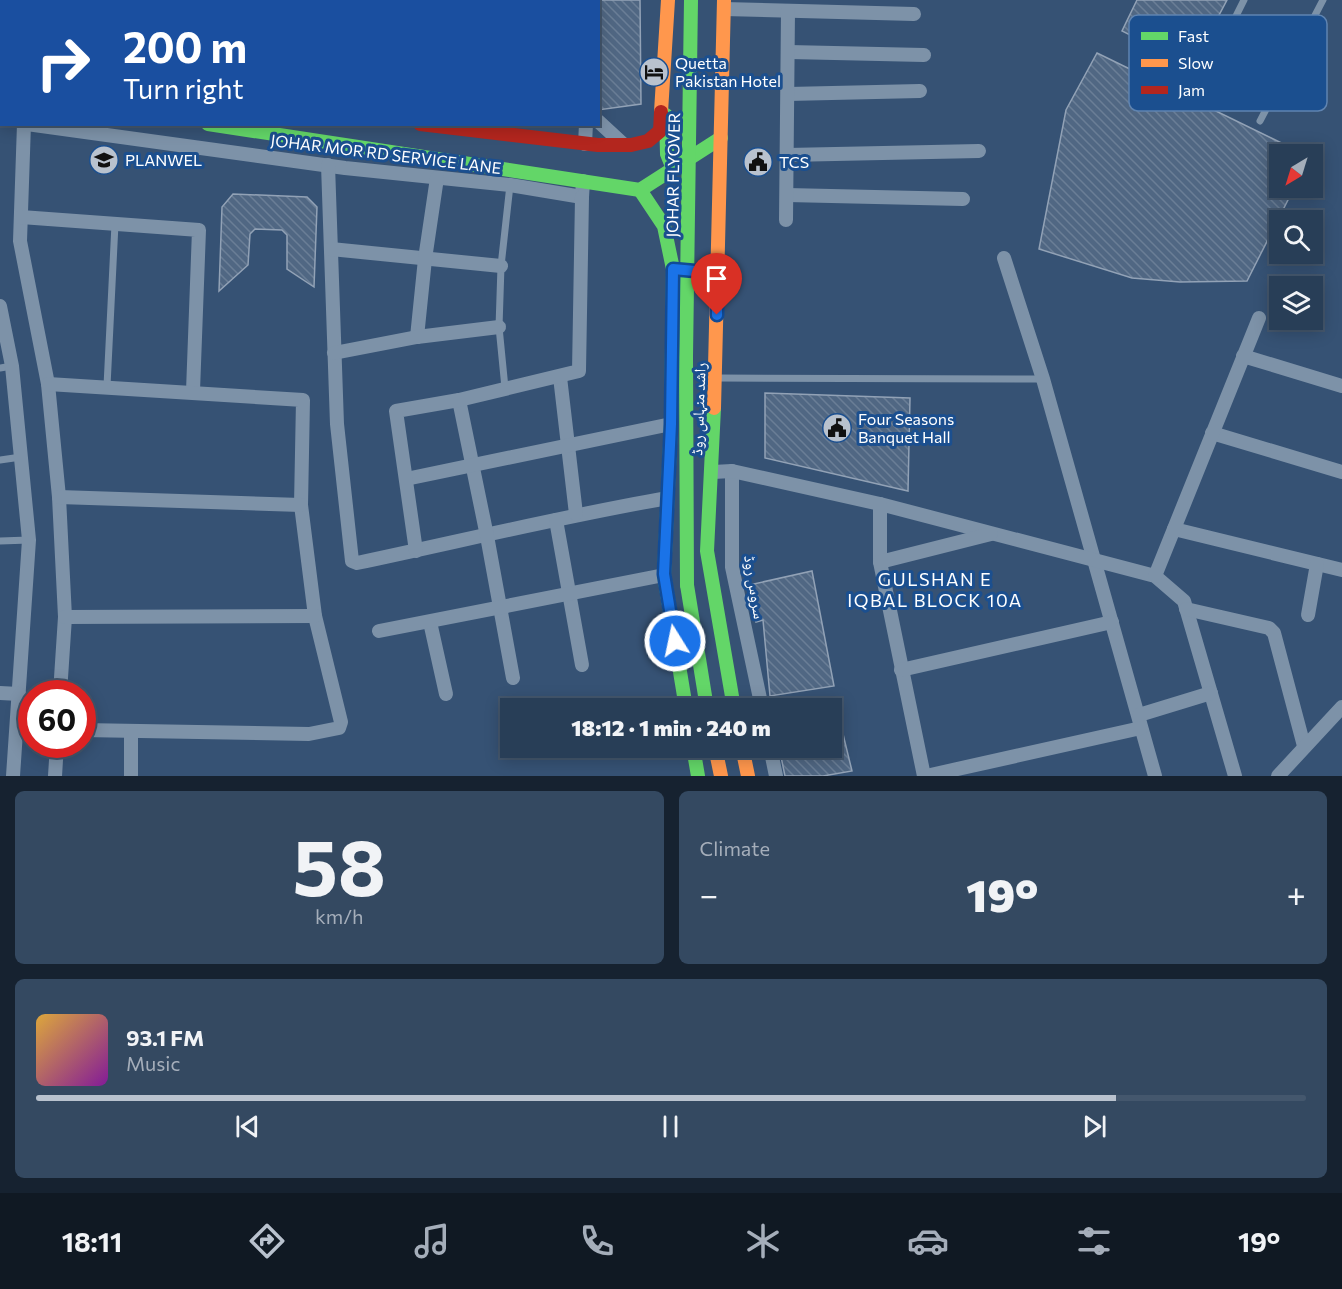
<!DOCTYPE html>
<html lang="en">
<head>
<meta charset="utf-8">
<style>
	body { margin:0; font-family:Commissioner,"Noto Naskh Arabic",sans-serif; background:#344961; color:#f1f3f6; height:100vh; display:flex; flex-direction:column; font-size:22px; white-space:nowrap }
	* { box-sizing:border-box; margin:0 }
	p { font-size:20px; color:#a5aeba }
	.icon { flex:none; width:33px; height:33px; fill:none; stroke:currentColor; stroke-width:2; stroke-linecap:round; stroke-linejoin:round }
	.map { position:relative; height:776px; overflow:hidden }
	.sheet { display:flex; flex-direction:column; gap:15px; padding:15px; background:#162230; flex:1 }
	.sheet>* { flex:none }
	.guide { position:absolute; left:0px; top:0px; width:600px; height:126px; box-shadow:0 3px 15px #0003,0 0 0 2px #44576d; background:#1a4fa0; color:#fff; overflow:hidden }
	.needle { width:39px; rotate:218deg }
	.fabs { position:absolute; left:1269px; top:144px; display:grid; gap:12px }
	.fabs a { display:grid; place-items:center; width:54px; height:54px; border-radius:0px; background:#283e57; box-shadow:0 3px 15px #0003,0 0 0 2px #44576d; font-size:30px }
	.speed { position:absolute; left:18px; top:680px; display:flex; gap:12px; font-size:30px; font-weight:700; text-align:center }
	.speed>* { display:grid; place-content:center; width:78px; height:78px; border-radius:50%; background:#283e57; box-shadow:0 3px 15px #0003,0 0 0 2px #44576d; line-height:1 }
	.speed .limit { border:9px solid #d22; background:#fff; color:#111 }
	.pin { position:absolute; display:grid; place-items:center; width:51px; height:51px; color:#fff; margin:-62px -26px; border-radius:50% 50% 50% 0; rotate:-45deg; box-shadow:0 0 6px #0007 }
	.pin .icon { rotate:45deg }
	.me { position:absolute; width:66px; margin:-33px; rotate:350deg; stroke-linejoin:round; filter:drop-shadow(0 0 4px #0008) }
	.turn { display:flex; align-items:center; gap:21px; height:126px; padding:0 24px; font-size:27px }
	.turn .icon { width:78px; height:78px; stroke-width:2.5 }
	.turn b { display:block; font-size:42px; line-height:51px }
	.big { font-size:45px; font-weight:800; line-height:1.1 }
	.sheet .tile { flex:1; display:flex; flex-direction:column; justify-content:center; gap:9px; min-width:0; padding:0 21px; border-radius:9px; background:#344961 }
	.sheet .dial { align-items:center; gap:0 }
	.dial b { font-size:78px; line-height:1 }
	.song { display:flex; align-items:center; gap:18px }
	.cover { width:72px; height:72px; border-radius:9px; background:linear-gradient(135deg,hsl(40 70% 55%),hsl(290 70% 35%)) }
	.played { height:6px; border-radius:3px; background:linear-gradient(90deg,#b9c2ce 85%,#44576d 85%) }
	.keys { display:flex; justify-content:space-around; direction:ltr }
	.heat { display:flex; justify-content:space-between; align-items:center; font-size:33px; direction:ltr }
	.sheet .tiles { flex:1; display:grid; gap:15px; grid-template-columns:1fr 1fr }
	.tile:last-child { grid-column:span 2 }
	.trip { position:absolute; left:500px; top:698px; width:342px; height:60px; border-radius:0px; background:#283e57; box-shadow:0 3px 15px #0003,0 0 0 2px #44576d; font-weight:800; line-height:60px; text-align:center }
	.tab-bar { display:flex; height:96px; justify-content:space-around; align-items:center; background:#101923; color:#a5aeba }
	.tab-bar .icon { width:42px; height:42px }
	.tab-bar .on { color:#b9c2ce }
	.tab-bar b { font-size:27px; color:#f1f3f6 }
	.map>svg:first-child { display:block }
</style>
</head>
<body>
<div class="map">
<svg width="1342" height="776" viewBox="0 0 1342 776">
	<defs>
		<pattern id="building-back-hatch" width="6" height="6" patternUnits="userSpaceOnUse" patternTransform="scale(1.5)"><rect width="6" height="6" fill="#506783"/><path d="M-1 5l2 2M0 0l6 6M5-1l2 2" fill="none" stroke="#6a7e96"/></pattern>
	</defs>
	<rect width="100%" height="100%" fill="#365274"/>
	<g fill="url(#building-back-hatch)" stroke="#92a2b6" stroke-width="1.5">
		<path d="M 598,0 L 640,0 L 641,104 L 598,110 Z"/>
		<path d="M 1137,0 L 1227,0 L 1192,66 L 1122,31 Z"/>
		<path d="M 1097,53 L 1304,154 L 1280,154 L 1280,188 L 1294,188 L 1247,281 L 1180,282 L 1132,278 L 1039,249 L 1066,110 Z"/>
		<path d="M 233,194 L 307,197 L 317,207 L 314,287 L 287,269 L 287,235 L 282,230 L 255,229 L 250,234 L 248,265 L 219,291 L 222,207 Z"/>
		<path d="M 765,393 L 910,398 L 908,491 L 765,458 Z"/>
		<path d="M 812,571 L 834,686 L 770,696 L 763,620 L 756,622 L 749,585 Z"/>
		<path d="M 842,730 L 852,771 L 823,776 L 785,776 L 779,747 L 831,747 L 831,732 Z"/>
	</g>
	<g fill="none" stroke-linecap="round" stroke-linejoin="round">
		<g stroke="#7d92a8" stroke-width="7">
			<path d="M 1201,93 L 1213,73 L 1210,68 L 1244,0"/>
			<path d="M 1260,121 L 1323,0"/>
			<path d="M 0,368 L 12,366"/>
			<path d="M 718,378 L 1043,379"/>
			<path d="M 107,386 L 115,224"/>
			<path d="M 505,388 L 499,327 L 501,266 L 510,185"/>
			<path d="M 0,460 L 21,457"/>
			<path d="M 0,541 L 29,540"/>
		</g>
		<g stroke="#7d92a8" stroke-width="14">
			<path d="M 586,0 L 586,2"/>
			<path d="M 85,2 L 85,0"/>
			<path d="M 230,2 L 230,0"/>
			<path d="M 376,2 L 376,0"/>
			<path d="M 535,2 L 541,0"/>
			<path d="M 724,9 L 914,14"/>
			<path d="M 0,32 L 2,32"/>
			<path d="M 789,52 L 924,55"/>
			<path d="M 788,94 L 920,91"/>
			<path d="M 0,120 L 2,121"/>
			<path d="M 598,121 L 624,145"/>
			<path d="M 24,124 L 20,241 L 48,384 L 59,497 L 65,617 L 60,693"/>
			<path d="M 27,124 L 345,168 L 510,185 L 582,197 L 583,181"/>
			<path d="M 585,144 L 586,124"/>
			<path d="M 787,155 L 979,151"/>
			<path d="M 328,165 L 337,424 L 352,561 L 357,563 C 461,541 564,516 668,498"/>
			<path d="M 787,195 L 963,199"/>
			<path d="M 21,217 L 199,230 L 193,391"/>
			<path d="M 786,220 L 788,11"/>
			<path d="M 331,249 L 501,266"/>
			<path d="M 1004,258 L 1043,379 L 1155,776"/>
			<path d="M 0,306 L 12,366 L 29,540 L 13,776"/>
			<path d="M 417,337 L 425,259 L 437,178"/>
			<path d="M 334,353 L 417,337 L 499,327"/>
			<path d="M 1243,356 L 1342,386"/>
			<path d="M 560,377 L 576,514"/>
			<path d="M 48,384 L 303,400 L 301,505 L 315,616 L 341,722 L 339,728 L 309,734 L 82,730"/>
			<path d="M 459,400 L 487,536 L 513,678"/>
			<path d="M 1212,433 L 1342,472"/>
			<path d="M 732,471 L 732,567 L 762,708"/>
			<path d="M 713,472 L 732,471 L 880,504 L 1155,576 L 1184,601 L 1235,776"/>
			<path d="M 406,479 L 671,424"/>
			<path d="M 59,497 L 301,505"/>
			<path d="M 880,504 L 880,562 L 924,776"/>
			<path d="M 556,520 L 582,665"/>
			<path d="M 1174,529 L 1342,570"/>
			<path d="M 416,551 L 396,411 L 459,400 L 579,371 L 582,197"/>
			<path d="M 880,562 L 991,534"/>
			<path d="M 1155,576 L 1259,318"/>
			<path d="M 1186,609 L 1269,628 L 1274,633 L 1304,746"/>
			<path d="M 1308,615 L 1317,564"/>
			<path d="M 65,617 L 315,616"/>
			<path d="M 430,622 L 446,694"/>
			<path d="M 379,631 L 664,575"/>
			<path d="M 901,670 L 1112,622"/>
			<path d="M 0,693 L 19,694"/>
			<path d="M 1139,715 L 1211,693"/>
			<path d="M 131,731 L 131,776"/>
			<path d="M 770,747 L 776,776"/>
			<path d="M 55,776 L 57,744"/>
			<path d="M 926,776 L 1141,728"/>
			<path d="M 1278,776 L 1342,707"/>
		</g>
		<g stroke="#63d668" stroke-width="14">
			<path d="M 0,63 L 2,63"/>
			<path d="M 0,93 L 2,93"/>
			<path d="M 666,115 L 667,154 L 673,169"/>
			<path d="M 208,124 L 640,190 L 721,138"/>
			<path d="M 640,190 L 664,226 L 673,269 L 671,424 L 664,575 L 686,708"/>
			<path d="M 714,408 L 707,551 L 734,708"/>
			<path d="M 687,585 L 707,708"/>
			<path d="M 693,747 L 698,776"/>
		</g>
		<g stroke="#ff974d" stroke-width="14">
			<path d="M 661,112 L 668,0"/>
			<path d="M 714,408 L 724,0"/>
			<path d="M 715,747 L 721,776"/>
			<path d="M 742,747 L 748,776"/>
		</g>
		<path stroke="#b3261e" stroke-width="14" d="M 420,124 L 598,145 L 631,145 L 648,141 L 660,131 L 661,112"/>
		<path stroke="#63d668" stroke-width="14" d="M 687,585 L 686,357 L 691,0"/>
	</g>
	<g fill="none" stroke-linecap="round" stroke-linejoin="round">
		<g stroke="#114b97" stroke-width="15">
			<path id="route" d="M 675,641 L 664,574 L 671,424 L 673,269 L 717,273 L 717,315"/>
		</g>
		<use href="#route" stroke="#1a73e8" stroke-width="10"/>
	</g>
	<defs>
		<g id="hotel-disc" transform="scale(1.5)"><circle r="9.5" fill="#b9c2ce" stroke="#1b4f8f"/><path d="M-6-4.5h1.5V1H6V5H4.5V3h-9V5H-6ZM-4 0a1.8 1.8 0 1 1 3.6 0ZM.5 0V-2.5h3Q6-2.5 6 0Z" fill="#111"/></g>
		<g id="university-disc" transform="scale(1.5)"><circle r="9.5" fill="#b9c2ce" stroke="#1b4f8f"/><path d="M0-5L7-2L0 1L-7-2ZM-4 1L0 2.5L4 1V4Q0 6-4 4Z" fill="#111"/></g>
		<g id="civic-disc" transform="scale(1.5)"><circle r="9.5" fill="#b9c2ce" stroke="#1b4f8f"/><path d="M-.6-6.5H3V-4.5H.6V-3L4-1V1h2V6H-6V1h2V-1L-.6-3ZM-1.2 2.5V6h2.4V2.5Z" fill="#111"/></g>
	</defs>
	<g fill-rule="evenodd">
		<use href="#hotel-disc" x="654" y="72"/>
		<use href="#university-disc" x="104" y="160"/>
		<use href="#civic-disc" x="758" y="162"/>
		<use href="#civic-disc" x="837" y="428"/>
	</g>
	<g text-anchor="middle" stroke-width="6" stroke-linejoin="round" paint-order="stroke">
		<g font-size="16" fill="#fff" stroke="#1b4f8f" text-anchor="start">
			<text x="675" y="69">Quetta<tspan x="675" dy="18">Pakistan Hotel</tspan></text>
			<text x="125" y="166">PLANWEL</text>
			<text x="779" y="168">TCS</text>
			<text x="858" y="425">Four Seasons<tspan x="858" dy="18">Banquet Hall</tspan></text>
		</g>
		<g font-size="16" fill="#fff" stroke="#1b4f8f">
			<text transform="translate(386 154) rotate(7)" y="6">JOHAR MOR RD SERVICE LANE</text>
			<text transform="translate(673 175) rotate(-89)" y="6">JOHAR FLYOVER</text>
			<text transform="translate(698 409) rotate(-88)" y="6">راشد منہاس روڈ</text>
			<text transform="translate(755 587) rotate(81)" y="6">سروس روڈ</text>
		</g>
		<g font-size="18" letter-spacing="1.5" fill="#fff" stroke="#1b4f8f">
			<text x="935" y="586">GULSHAN E<tspan x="935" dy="21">IQBAL BLOCK 10A</tspan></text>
		</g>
	</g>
	<rect x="1129" y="15" width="198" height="96" rx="9" fill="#1b4f8f" stroke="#5f84b1" stroke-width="1.5"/>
	<rect x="1141" y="32" width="27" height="8" fill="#63d668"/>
	<rect x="1141" y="59" width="27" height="8" fill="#ff974d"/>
	<rect x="1141" y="86" width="27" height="8" fill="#b3261e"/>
	<g font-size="16" fill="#fff">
		<text x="1178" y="42">Fast</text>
		<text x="1178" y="69">Slow</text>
		<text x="1178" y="96">Jam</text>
	</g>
</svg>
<div class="fabs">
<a><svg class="needle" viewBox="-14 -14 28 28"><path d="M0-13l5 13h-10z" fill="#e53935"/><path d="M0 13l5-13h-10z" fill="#a5aeba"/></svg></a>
<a><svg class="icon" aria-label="search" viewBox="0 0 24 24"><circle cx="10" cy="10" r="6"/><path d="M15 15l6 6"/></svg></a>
<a><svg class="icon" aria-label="layers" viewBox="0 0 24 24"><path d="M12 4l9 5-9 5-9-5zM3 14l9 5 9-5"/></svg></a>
</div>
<div class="speed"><div class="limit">60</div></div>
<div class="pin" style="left:717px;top:315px;background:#d93025"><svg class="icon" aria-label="arrive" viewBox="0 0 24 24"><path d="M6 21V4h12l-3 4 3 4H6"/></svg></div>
<svg class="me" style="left:675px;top:641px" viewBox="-20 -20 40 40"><circle r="17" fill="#1a73e8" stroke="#fff" stroke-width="3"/><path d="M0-11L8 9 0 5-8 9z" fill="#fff"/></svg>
<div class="trip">18:12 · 1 min · 240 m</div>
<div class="guide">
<div class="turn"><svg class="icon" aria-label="right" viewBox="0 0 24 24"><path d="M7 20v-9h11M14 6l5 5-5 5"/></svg><div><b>200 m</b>Turn right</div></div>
</div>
</div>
<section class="sheet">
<div class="tiles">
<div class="tile dial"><b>58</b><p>km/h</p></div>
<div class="tile"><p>Climate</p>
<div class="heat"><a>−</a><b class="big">19°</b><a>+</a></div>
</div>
<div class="tile">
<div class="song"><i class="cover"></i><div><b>93.1 FM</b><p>Music</p></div></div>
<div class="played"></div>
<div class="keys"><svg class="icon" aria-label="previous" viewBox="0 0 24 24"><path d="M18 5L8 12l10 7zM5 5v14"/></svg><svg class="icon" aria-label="pause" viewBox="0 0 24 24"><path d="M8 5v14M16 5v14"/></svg><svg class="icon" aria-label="next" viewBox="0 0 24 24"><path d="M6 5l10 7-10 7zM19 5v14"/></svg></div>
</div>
</div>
</section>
<nav class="tab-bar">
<b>18:11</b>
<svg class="icon on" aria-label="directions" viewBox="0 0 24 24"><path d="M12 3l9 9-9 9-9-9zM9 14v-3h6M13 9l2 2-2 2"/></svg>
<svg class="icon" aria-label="music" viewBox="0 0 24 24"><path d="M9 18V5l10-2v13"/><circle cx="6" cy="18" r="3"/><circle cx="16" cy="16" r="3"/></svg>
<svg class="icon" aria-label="phone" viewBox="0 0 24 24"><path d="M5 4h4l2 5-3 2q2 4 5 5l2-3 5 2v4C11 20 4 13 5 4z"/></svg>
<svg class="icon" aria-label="climate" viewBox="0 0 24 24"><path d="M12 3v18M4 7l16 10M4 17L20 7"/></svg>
<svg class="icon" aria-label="car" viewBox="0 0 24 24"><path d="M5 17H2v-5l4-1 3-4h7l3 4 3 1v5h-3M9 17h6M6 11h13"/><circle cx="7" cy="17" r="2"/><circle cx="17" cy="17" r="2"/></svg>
<svg class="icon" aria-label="filters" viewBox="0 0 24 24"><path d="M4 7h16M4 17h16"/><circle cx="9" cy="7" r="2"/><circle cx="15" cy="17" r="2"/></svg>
<b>19°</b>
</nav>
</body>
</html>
